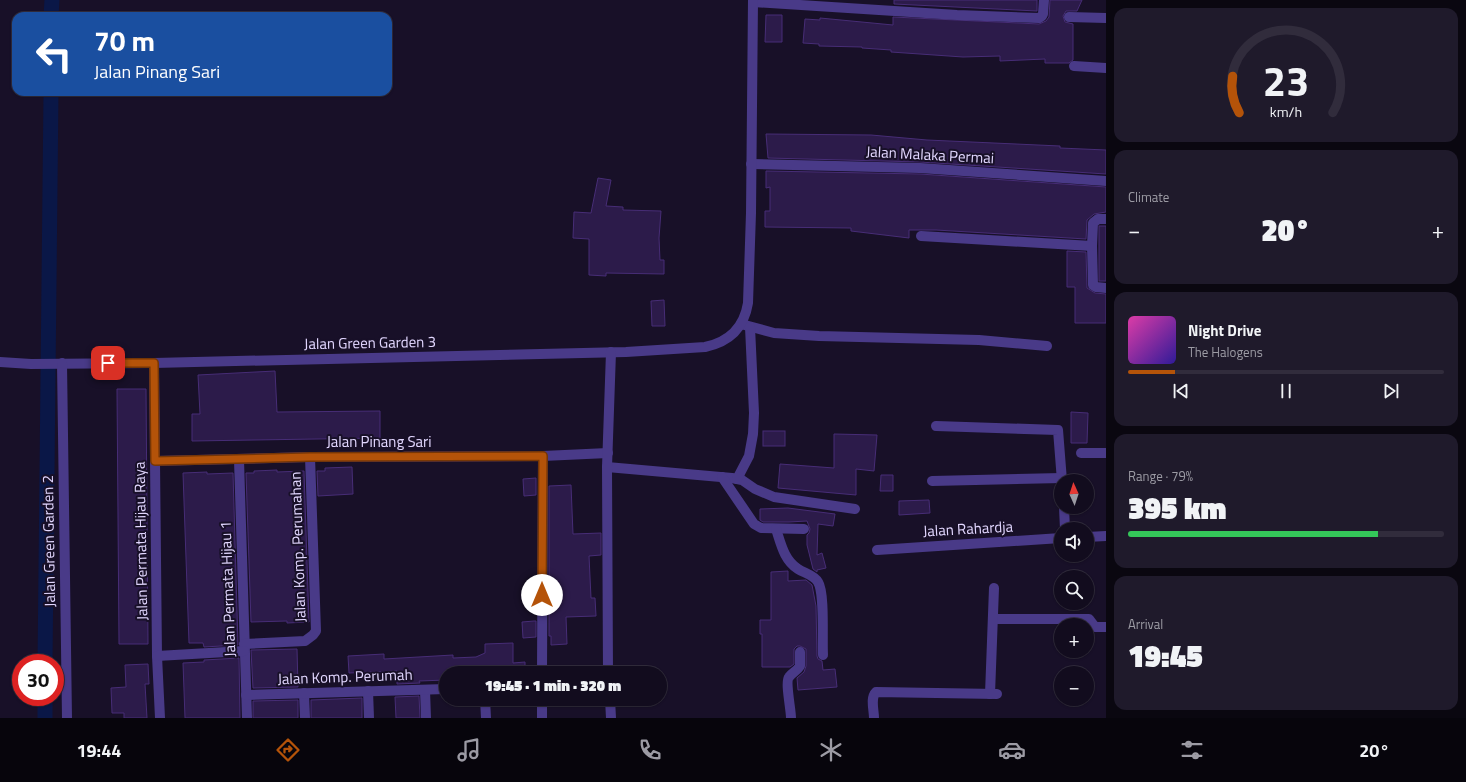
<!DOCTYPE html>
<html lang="en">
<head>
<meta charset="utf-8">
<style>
	body { margin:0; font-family:"Titillium Web",sans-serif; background:#1f1a2b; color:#f1f3f6; height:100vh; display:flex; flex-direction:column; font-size:15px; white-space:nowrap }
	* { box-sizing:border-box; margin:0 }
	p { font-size:13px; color:#9c9ba4 }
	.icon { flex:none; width:22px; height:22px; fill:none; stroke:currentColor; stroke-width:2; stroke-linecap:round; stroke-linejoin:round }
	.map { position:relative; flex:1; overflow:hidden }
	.panel { display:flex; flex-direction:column; gap:8px; padding:8px; background:#0a0710; width:360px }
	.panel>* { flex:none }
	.guide { position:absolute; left:12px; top:12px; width:380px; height:84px; border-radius:12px; box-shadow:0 1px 3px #0004,0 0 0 1px #312c3c; background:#1a4fa0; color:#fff; overflow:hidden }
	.needle { width:26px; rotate:357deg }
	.controls { position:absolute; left:1054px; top:474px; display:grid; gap:8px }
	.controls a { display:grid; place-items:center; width:40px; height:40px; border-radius:50%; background:#120c1e; box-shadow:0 1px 3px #0004,0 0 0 1px #312c3c; font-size:20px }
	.speed { position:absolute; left:12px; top:654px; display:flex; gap:8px; font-size:20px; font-weight:700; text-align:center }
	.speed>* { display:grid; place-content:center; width:52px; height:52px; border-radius:50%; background:#120c1e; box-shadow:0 1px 3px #0004,0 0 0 1px #312c3c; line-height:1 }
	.speed .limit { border:6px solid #d22; background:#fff; color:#111 }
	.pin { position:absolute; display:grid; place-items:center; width:34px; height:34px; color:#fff; margin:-17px; border-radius:8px; box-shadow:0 2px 6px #0006 }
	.me { position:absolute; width:44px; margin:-22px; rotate:0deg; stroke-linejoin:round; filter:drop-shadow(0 0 3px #0008) }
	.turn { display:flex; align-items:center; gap:14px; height:84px; padding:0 16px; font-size:18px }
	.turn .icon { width:52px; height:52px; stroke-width:2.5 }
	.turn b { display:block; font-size:28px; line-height:34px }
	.big { font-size:30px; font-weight:800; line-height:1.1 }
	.panel .tile { flex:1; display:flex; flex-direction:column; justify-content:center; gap:6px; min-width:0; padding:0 14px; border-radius:12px; background:#1f1a2b }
	.panel .dial { align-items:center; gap:0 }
	.dial svg { height:104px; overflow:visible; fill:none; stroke:#312c3c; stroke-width:7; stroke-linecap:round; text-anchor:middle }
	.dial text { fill:#f1f3f6; stroke:none }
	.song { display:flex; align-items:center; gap:12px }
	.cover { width:48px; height:48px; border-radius:6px; background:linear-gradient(135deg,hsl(320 70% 55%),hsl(250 70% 35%)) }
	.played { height:4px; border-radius:2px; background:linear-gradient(90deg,#b45309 15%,#312c3c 15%) }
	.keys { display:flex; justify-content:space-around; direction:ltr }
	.heat { display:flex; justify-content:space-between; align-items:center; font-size:22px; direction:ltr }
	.charge { height:6px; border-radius:3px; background:linear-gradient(90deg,#34c759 79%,#312c3c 0) }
	.trip { position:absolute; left:439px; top:666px; width:228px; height:40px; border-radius:20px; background:#120c1e; box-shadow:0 1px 3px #0004,0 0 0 1px #312c3c; font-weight:800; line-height:40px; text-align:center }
	.tabs { display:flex; height:64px; justify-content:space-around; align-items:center; background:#07050c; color:#9c9ba4 }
	.tabs .icon { width:28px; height:28px }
	.tabs .active { color:#b45309 }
	.tabs b { font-size:18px; color:#f1f3f6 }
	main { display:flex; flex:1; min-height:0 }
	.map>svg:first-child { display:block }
</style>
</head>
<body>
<main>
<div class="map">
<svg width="1106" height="718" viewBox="0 0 1106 718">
	<rect width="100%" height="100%" fill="#181028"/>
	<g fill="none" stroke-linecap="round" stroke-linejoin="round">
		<g stroke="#0a1747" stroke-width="15">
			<path d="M 51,16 L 52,0"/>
			<path d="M 45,663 L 51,92"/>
			<path d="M 45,718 L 45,697"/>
		</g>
	</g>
	<g fill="#2c1b4a" stroke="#472d76">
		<path d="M 894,0 L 1037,0 L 1037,11 L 894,4 Z"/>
		<path d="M 1050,0 L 1082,0 L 1077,11 L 1066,11 L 1063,16 L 1065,22 L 1073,24 L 1073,60 L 1069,63 L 1045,63 L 1045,59 L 1000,61 L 1000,56 L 963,57 L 891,52 L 891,50 L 862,48 L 862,47 L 819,46 L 819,44 L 803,43 L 805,19 L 820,20 L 820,18 L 893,25 L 893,17 L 1039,24 L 1046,21 L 1049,17 Z"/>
		<path d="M 766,15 L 782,15 L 782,42 L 765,42 Z"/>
		<path d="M 766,134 L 871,135 L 927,140 L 1060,146 L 1060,148 L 1106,150 L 1106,174 L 920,162 L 768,158 Z"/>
		<path d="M 766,171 L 920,174 L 1106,187 L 1106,212 L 1094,214 L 1087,220 L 1086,239 L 936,230 L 909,230 L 909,238 L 851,231 L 851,228 L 765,227 L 765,211 L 770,211 L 770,187 L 766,188 Z"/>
		<path d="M 598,178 L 611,180 L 606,206 L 623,207 L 623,210 L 661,211 L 659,238 L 660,260 L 664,260 L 664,274 L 606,273 L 606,276 L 589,275 L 589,239 L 573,238 L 574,212 L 591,213 Z"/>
		<rect x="1099" y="226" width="7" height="55"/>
		<path d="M 1067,251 L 1086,252 L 1087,288 L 1095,293 L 1106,294 L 1106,323 L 1075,323 L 1075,287 L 1067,287 Z"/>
		<path d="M 664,300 L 665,326 L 652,326 L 651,301 Z"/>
		<path d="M 275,371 L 277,412 L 380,411 L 380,438 L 192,441 L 192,414 L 200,414 L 198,375 Z"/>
		<path d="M 117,389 L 146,389 L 148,644 L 119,644 Z"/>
		<path d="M 1071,412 L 1088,413 L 1087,443 L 1071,443 Z"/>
		<rect x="763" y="431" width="22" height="15"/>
		<path d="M 834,434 L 877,435 L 874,471 L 856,469 L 856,495 L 778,488 L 780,464 L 834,468 Z"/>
		<path d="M 352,467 L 353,494 L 318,496 L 317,471 L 325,471 L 325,468 Z"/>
		<path d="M 277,470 L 277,472 L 304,471 L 309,622 L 287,623 L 287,621 L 251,622 L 246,473 L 254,473 L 254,471 Z"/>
		<path d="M 207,472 L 207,474 L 233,473 L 238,645 L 204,647 L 203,643 L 189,643 L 183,473 Z"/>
		<path d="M 881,475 L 893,475 L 893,491 L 880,491 Z"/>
		<path d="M 536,478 L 536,495 L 524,496 L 523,479 Z"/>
		<path d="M 571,485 L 573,534 L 601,533 L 601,555 L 589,556 L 591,598 L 595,598 L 596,616 L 566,617 L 567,644 L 551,645 L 551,636 L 549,636 L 549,486 Z"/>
		<path d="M 929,500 L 930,513 L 899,515 L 899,501 Z"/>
		<path d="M 788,508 L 835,514 L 833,526 L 818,524 L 817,555 L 822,553 L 826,568 L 817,570 L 817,572 L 813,569 L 807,545 L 807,535 L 809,533 L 810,529 L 807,521 L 789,522 L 763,522 L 760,520 L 760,509 Z"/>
		<path d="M 788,571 L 788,581 L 806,580 L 812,585 L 816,606 L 817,656 L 818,659 L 822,661 L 823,670 L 835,669 L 837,687 L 798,690 L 797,678 L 804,672 L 806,666 L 806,649 L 800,646 L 797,646 L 794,649 L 794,664 L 790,667 L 762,667 L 762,634 L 760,634 L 760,620 L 771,620 L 771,572 Z"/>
		<path d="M 534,621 L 536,621 L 536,637 L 523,638 L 522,622 Z"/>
		<path d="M 513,643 L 513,663 L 525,662 L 525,673 L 446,673 L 446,680 L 419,681 L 420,683 L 397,684 L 397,671 L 349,673 L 348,656 L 384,654 L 384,659 L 453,655 L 453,658 L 476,657 L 485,653 L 485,644 Z"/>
		<path d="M 297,649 L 298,687 L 253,688 L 251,650 Z"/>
		<path d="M 239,658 L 240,718 L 185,718 L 183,663 L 204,662 L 204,660 Z"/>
		<path d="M 148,664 L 149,684 L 145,684 L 147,718 L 124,718 L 124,713 L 112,713 L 111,688 L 126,687 L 125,665 Z"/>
		<path d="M 419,696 L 420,718 L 396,718 L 395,697 Z"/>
		<path d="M 362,698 L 362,718 L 311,718 L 311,700 Z"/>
		<path d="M 298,700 L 298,718 L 253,718 L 253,701 Z"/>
	</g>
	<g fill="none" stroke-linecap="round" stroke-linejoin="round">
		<g stroke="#493a88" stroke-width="10">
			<path d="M 753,2 L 957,15 L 1039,18 L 1042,16 L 1043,14 L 1044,0"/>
			<path d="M 1069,17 L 1106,18"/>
			<path d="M 1074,66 L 1106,68"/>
			<path d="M 751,164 L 920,168 L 1106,181"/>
			<path d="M 1106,219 L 1098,219 L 1093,223 L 1092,246 L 1093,285 L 1096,287 L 1106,288"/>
			<path d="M 921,236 L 1092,246"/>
			<path d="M 741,324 L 774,333 L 819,336 L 979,340 L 1047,346"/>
			<path d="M 0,362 L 31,364 L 154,363 L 626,352 L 705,347 C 729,342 744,328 748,303 L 751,213 L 753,0"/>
			<path d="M 62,363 L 67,718"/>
			<path d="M 154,363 L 157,656 L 160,718"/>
			<path d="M 936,426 L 1058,430 L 1062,481"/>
			<path d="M 1081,453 L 1106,453"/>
			<path d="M 239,460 L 247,718"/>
			<path d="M 155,461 L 310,457 L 543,456 L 608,453"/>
			<path d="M 607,467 L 732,478 L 742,480 L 755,489 L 774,497 L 855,509"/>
			<path d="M 722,477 L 754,524 L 761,528 L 804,529"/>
			<path d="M 737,479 L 749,456 L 753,434 L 754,413 L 750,327"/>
			<path d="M 932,481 L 1062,478"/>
			<path d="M 1064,507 L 1065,529"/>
			<path d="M 776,529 C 781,544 784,560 798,569 C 804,573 814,575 818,582 C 825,593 822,639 823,655"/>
			<path d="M 1087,537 L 1106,536"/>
			<path d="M 877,550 L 1061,538"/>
			<path d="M 993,619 L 1089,619 L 1095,627 L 1106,627"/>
			<path d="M 244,644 L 305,641 L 313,635 L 316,631 L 310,457"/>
			<path d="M 157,656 L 244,651"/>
			<path d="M 542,673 L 543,456"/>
			<path d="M 608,673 L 607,467 L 611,352"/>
			<path d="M 425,690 L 426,718"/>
			<path d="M 368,691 L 369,718"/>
			<path d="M 304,693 L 305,718"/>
			<path d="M 990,694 L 994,588"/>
			<path d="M 246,695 L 446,689"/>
			<path d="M 485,699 L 486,718"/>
			<path d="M 542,699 L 542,718"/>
			<path d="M 610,699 L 611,718"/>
			<path d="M 791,718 C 791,709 785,682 789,677 C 792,673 797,671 800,666 L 800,652"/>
			<path d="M 874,718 C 874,710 870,698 876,692 L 997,694"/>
		</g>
	</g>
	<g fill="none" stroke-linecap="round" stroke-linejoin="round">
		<g stroke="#753606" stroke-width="10">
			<path id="route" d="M 108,363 L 154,363 L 155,461 L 310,457 L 543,456 L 542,595"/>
		</g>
		<use href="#route" stroke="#b45309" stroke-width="7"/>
	</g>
	<g text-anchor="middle" stroke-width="4" stroke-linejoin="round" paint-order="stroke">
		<g font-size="15" fill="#e2d7ff" stroke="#181028">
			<text transform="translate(930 155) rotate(3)" y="5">Jalan Malaka Permai</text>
			<text transform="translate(370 343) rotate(-1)" y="5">Jalan Green Garden 3</text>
			<text x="379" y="447">Jalan Pinang Sari</text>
			<text transform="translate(968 529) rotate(-3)" y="5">Jalan Rahardja</text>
			<text transform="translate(49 541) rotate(-91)" y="5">Jalan Green Garden 2</text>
			<text transform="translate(141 541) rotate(-91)" y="5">Jalan Permata Hijau Raya</text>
			<text transform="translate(298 547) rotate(-92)" y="5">Jalan Komp. Perumahan</text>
			<text transform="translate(228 589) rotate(-92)" y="5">Jalan Permata Hijau 1</text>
			<text transform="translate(345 677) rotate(-2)" y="5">Jalan Komp. Perumah</text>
		</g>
	</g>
</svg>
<div class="controls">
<a><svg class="needle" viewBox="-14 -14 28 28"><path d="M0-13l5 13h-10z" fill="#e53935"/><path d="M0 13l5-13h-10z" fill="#9c9ba4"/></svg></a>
<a><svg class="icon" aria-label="sound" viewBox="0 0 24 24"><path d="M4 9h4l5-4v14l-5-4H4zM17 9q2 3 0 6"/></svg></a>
<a><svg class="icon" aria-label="search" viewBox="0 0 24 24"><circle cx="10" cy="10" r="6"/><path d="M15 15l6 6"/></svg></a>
<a>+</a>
<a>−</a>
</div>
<div class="speed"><div class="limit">30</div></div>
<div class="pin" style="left:108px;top:363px;background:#d93025"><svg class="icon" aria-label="arrive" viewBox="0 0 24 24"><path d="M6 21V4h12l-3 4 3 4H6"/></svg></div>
<svg class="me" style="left:542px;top:595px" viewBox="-20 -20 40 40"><circle r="19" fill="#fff"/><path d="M0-13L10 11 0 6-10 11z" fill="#b45309"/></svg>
<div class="trip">19:45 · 1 min · 320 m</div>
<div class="guide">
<div class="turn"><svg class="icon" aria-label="left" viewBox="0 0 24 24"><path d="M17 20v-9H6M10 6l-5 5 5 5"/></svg><div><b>70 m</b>Jalan Pinang Sari</div></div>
</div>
</div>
<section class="panel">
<div class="tile dial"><svg viewBox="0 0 100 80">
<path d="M14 69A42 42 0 1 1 86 69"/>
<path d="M14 69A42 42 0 0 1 9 41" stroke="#b45309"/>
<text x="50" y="56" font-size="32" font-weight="700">23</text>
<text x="50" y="72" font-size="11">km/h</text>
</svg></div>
<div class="tile"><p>Climate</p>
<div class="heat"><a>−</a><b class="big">20°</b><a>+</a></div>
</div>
<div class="tile">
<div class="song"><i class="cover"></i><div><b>Night Drive</b><p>The Halogens</p></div></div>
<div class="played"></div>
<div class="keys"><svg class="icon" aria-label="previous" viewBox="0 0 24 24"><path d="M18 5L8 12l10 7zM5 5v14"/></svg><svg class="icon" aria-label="pause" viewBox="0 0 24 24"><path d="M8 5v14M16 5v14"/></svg><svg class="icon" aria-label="next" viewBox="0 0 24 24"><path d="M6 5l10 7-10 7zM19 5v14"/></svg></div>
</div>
<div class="tile"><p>Range · 79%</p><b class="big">395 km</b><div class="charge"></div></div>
<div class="tile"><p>Arrival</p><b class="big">19:45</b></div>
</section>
</main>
<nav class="tabs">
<b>19:44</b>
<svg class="icon active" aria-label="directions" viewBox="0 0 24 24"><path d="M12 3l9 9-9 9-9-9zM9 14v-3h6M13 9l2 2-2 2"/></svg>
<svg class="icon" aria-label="music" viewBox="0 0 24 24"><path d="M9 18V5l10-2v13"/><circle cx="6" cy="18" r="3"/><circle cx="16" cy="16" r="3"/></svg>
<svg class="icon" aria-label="phone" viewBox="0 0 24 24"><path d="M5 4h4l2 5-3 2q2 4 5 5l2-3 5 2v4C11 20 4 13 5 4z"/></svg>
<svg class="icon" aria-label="climate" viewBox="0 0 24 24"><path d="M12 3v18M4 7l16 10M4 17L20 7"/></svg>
<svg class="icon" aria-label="car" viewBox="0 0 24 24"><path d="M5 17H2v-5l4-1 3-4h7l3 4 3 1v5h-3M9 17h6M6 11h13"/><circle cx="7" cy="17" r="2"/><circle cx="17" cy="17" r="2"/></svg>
<svg class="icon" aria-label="filters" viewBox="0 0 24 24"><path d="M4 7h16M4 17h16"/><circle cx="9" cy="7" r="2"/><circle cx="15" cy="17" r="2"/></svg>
<b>20°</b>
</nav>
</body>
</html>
